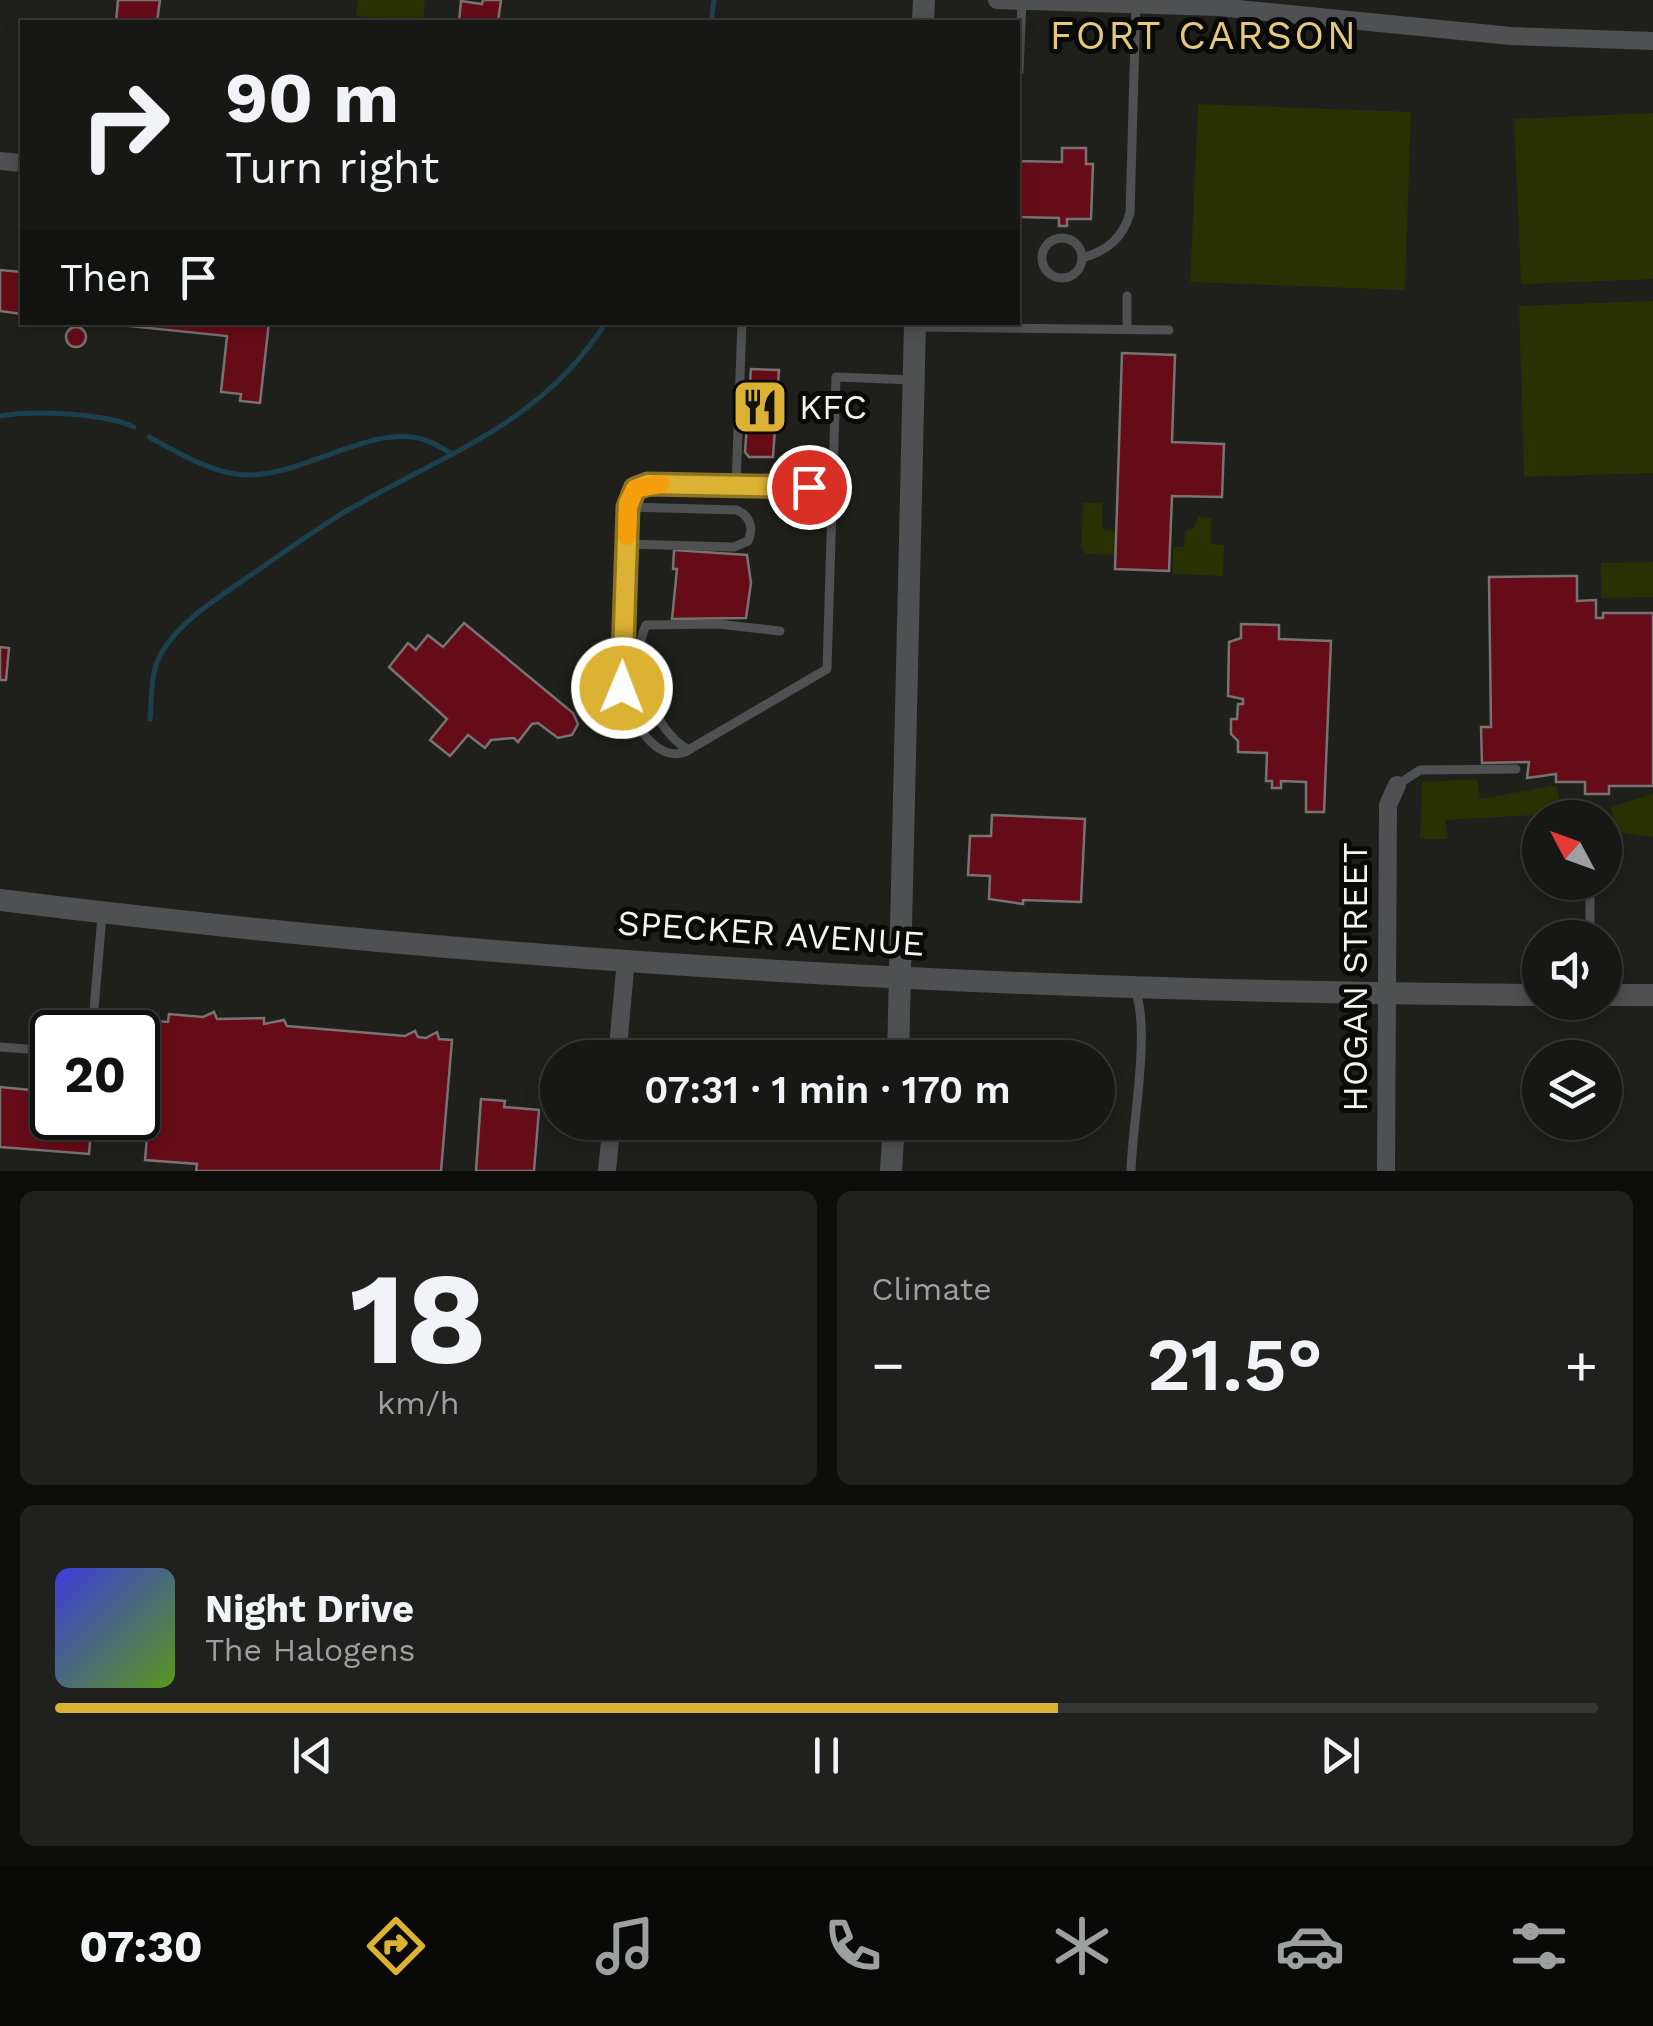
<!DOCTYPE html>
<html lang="en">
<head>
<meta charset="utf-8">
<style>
	body { margin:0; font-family:"Work Sans",sans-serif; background:#20201e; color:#f1f3f6; height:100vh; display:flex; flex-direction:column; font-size:38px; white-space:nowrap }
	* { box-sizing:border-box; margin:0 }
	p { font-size:32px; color:#9e9fa0 }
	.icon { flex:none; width:55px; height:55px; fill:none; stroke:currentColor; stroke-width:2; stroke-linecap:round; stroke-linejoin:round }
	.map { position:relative; height:1171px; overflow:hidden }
	.details { display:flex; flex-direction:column; gap:20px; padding:20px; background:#0d0d0c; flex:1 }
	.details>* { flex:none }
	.banner { position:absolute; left:20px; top:20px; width:1000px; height:305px; border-radius:0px; box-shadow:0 5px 15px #0003,0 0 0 2px #363634; background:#171715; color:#f1f3f6; overflow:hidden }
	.needle { width:65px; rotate:311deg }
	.fabs { position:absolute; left:1522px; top:800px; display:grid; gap:20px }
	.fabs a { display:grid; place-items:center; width:100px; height:100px; border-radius:50%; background:#171715; box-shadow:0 5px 15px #0003,0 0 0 2px #363634; font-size:50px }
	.speed { position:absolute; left:30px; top:1010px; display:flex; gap:20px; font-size:50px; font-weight:700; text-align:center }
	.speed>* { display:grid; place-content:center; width:130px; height:130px; border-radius:50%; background:#171715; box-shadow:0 5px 15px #0003,0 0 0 2px #363634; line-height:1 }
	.speed .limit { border:5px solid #111; border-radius:15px; background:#fff; color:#111 }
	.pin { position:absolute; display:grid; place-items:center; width:85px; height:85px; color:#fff; margin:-42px; border:5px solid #fff; border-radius:50%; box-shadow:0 2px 10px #0007 }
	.me { position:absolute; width:110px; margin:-55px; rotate:1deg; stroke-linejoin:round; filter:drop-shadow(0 0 8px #0008) }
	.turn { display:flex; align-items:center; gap:35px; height:210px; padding:0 40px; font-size:45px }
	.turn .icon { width:130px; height:130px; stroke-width:2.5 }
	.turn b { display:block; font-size:70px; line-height:85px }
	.then { display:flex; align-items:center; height:95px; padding:0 40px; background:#0003; gap:20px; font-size:38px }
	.big { font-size:75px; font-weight:600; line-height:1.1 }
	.details .tile { flex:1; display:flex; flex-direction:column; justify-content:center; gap:15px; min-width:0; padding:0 35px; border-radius:15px; background:#20201e }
	.details .dial { align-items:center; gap:0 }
	.dial b { font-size:130px; line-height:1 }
	.song { display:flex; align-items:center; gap:30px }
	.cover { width:120px; height:120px; border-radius:15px; background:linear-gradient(135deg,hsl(240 70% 55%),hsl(90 70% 35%)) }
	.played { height:10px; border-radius:5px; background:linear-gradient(90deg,#dbb233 65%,#363634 65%) }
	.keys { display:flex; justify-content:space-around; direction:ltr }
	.heat { display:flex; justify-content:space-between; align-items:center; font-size:55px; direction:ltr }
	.details .tiles { flex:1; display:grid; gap:20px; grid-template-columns:1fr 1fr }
	.tile:last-child { grid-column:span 2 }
	.trip { position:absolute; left:540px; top:1040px; width:575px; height:100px; border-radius:50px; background:#171715; box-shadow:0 5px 15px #0003,0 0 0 2px #363634; font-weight:600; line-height:100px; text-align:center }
	.tabs { display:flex; height:160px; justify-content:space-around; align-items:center; background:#090908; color:#9e9fa0 }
	.tabs .icon { width:70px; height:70px }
	.tabs .selected { color:#dbb233 }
	.tabs b { font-size:45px; color:#f1f3f6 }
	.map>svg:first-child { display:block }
</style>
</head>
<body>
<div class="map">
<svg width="1653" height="1171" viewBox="0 0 1653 1171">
	<rect width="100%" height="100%" fill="#1f1f1c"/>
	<g fill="#293103">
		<path d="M 358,0 L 425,0 L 423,22 L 356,16 Z"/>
		<path d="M 1198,104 L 1411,112 L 1405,290 L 1190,282 Z"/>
		<path d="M 1653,113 L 1653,279 L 1521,284 L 1514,119 Z"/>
		<path d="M 1653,301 L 1653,473 L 1524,477 L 1519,306 Z"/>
		<path d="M 1083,503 L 1102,503 L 1103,530 L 1116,531 L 1115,555 L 1087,554 L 1081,548 Z"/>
		<path d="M 1198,516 L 1211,518 L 1211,544 L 1224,545 L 1223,576 L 1173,574 L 1173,547 L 1184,547 L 1185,531 L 1194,528 Z"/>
		<path d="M 1653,562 L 1653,597 L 1601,598 L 1601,563 Z"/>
		<path d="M 1477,779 L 1480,799 L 1556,785 L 1563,817 L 1540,818 L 1540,838 L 1536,838 L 1536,815 L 1445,820 L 1448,839 L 1420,839 L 1422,782 Z"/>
		<path d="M 1653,794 L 1653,837 L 1618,832 L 1610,807 Z"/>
	</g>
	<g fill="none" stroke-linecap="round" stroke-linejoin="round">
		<g stroke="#1b414f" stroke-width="5">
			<path d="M 711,22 L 714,0"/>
			<path d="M 0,416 C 32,410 104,413 134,427"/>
			<path d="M 149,437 C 179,453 216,476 251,475 C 306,474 374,423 425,440 C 435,443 444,450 453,454"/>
			<path d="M 150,719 C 152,697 150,671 162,652 C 180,621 219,597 248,577 C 281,555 316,528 350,509 C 446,453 543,423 606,322"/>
		</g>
	</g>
	<g fill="#660c18" stroke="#777372" stroke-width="2.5">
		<path d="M 118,0 L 160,0 L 157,22 L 116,22 Z"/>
		<path d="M 483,0 L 501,0 L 498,22 L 459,22 L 461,1 L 482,4 Z"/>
		<path d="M 1062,148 L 1086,148 L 1086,164 L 1093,164 L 1091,219 L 1067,219 L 1067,226 L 1059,226 L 1059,218 L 1018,217 L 1018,161 L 1062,162 Z"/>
		<path d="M 0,270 L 22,272 L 22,314 L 0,311 Z"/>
		<path d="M 269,322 L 260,403 L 240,401 L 241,394 L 221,392 L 227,336 L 110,324 Z"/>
		<circle cx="76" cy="337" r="10"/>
		<path d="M 1122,353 L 1175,355 L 1172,442 L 1224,444 L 1222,497 L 1172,496 L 1169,571 L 1115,569 Z"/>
		<path d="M 751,369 L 779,370 L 773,457 L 749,457 L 745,452 Z"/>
		<path d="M 674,550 L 747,555 L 751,583 L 746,618 L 672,619 L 677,569 L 673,569 Z"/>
		<path d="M 1565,576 L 1577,576 L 1577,601 L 1596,600 L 1596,618 L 1603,618 L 1603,613 L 1653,613 L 1653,786 L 1609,786 L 1609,794 L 1585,794 L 1585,782 L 1556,782 L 1556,774 L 1527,778 L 1529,762 L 1482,763 L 1481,727 L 1491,727 L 1489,577 Z"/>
		<path d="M 464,623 L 573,713 L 578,724 L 572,735 L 558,738 L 538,723 L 532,724 L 518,742 L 514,738 L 491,740 L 485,748 L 468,735 L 450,756 L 430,740 L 447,719 L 389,667 L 408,643 L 416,650 L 428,635 L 443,647 Z"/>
		<path d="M 1241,624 L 1279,625 L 1279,639 L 1331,641 L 1324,812 L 1306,812 L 1306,782 L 1281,781 L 1281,788 L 1272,788 L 1272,781 L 1266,781 L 1267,753 L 1238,752 L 1238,741 L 1231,734 L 1231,719 L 1237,719 L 1238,704 L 1243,704 L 1243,699 L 1228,696 L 1229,642 L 1241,638 Z"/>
		<path d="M 0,647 L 9,648 L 6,680 L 0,680 Z"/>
		<path d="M 992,815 L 1085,819 L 1081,902 L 1023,900 L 1023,904 L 989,899 L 990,876 L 968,875 L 970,836 L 991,836 Z"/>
		<path d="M 214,1012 L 217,1019 L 264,1018 L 264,1024 L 284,1020 L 287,1026 L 405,1036 L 415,1031 L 418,1037 L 426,1038 L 437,1032 L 439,1039 L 452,1040 L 441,1171 L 196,1171 L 197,1164 L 145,1160 L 157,1021 L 168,1022 L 169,1014 L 203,1017 Z"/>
		<path d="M 0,1087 L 52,1092 L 52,1118 L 92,1118 L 89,1154 L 0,1147 Z"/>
		<path d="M 481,1099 L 505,1101 L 504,1107 L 539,1110 L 534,1171 L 476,1171 Z"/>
	</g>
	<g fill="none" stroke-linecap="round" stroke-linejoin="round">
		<g stroke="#4f5051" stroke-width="9">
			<path d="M 1019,71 L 1022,1"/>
			<circle cx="1062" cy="258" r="20"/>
			<path d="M 1082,258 C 1107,251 1123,238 1130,213 L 1136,4"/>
			<path d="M 1127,296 L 1127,329"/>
			<path d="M 917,327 L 1169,330"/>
			<path d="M 736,485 L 742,322"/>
			<path d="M 833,487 L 647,483 L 635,489 L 628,503 L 621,679 C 624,707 651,764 685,752 L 827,669 L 836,377 L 912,380"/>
			<path d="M 626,544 L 734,547 L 748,541 C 754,528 750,516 737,510 L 628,507"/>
			<path d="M 689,750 C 653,731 628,662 646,625 L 718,624 L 780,631"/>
			<path d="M 1397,785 L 1420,770 L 1516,769"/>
			<path d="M 1590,882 L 1590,938"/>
			<path d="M 92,1032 L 102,916"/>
			<path d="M 0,1047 L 52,1051"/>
			<path d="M 1131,1171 C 1132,1125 1151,1030 1135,990"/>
		</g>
		<g stroke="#4f5051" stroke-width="18">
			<path d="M 997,0 L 1218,7 L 1511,36 L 1653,41"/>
			<path d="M 0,161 L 22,163"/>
			<path d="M 617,1058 L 626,959"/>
			<path d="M 607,1171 L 612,1122"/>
			<path d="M 1386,1171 L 1388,805 L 1397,785"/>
		</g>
		<g stroke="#4f5051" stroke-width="22">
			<path d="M 923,22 L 924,0"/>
			<path d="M 0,900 C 510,964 1026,992 1540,995"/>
			<path d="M 1605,995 L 1653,995"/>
			<path d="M 898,1058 L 915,322"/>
			<path d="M 891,1171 L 894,1122"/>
		</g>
	</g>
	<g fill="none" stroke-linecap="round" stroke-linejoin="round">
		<g stroke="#8e7421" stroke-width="25">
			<path id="route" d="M 622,688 L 628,507 L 635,489 L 648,484 L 809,487"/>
		</g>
		<use href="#route" stroke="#dbb233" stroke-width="18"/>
		<path stroke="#f59e0b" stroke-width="18" d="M 627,536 L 628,503 L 635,489 L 660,484"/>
	</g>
	<defs>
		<g id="restaurant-square" transform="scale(2.875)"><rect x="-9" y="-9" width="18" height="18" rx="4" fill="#dbb233" stroke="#090908"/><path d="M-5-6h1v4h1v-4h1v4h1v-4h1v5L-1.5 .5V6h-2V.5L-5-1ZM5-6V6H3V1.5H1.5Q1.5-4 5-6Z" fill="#111"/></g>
	</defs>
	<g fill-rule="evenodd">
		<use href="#restaurant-square" x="760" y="407"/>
	</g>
	<g text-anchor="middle" stroke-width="10" stroke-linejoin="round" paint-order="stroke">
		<g font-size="35" fill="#f3f3f1" stroke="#090908" text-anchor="start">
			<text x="799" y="419">KFC</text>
		</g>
		<g font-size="35" fill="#f3f3f1" stroke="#090908">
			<text transform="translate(771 933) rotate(4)" y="12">SPECKER AVENUE</text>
			<text transform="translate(1355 977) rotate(-90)" y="12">HOGAN STREET</text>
		</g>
		<g font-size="40" letter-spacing="2.5" fill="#e4c87c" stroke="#090908">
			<text x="1204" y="49">FORT CARSON</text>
		</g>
	</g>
</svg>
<div class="fabs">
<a><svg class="needle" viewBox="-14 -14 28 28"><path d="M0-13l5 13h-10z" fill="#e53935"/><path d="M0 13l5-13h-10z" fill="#9e9fa0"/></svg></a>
<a><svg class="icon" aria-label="sound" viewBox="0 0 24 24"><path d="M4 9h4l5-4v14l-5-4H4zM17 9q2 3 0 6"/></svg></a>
<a><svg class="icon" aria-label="layers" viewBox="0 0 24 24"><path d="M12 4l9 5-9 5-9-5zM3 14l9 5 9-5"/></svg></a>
</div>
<div class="speed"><div class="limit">20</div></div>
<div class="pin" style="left:809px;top:487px;background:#d93025"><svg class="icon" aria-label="arrive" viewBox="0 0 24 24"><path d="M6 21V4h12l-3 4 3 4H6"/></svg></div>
<svg class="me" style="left:622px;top:688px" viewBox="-20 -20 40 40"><circle r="17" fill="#dbb233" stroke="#fff" stroke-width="3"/><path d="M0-11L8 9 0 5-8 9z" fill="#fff"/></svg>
<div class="trip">07:31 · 1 min · 170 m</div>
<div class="banner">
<div class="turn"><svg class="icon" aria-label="right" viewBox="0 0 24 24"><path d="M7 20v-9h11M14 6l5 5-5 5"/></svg><div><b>90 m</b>Turn right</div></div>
<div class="then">Then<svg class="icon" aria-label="arrive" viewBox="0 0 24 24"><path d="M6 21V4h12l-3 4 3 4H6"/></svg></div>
</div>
</div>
<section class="details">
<div class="tiles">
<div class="tile dial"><b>18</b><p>km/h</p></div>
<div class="tile"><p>Climate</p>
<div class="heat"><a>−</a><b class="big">21.5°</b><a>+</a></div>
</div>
<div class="tile">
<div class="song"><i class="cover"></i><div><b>Night Drive</b><p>The Halogens</p></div></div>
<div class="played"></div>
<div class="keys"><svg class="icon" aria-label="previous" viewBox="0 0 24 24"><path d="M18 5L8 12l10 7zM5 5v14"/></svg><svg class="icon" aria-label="pause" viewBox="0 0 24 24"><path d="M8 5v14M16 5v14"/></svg><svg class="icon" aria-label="next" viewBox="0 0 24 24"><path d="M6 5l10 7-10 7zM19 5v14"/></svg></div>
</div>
</div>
</section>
<nav class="tabs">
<b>07:30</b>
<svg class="icon selected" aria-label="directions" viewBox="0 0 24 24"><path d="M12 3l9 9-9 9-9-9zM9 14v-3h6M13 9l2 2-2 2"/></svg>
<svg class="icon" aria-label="music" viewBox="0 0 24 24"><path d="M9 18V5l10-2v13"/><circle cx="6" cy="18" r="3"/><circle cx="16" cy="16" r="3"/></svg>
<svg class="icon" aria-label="phone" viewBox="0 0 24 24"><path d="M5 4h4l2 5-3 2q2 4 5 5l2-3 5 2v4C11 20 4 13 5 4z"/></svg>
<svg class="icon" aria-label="climate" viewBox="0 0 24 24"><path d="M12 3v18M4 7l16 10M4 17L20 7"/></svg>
<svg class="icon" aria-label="car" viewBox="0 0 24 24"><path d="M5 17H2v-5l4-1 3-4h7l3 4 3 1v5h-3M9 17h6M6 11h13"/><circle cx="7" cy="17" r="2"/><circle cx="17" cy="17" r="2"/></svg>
<svg class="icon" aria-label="filters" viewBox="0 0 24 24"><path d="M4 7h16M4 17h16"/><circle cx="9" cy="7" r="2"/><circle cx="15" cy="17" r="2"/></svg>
</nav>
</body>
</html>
